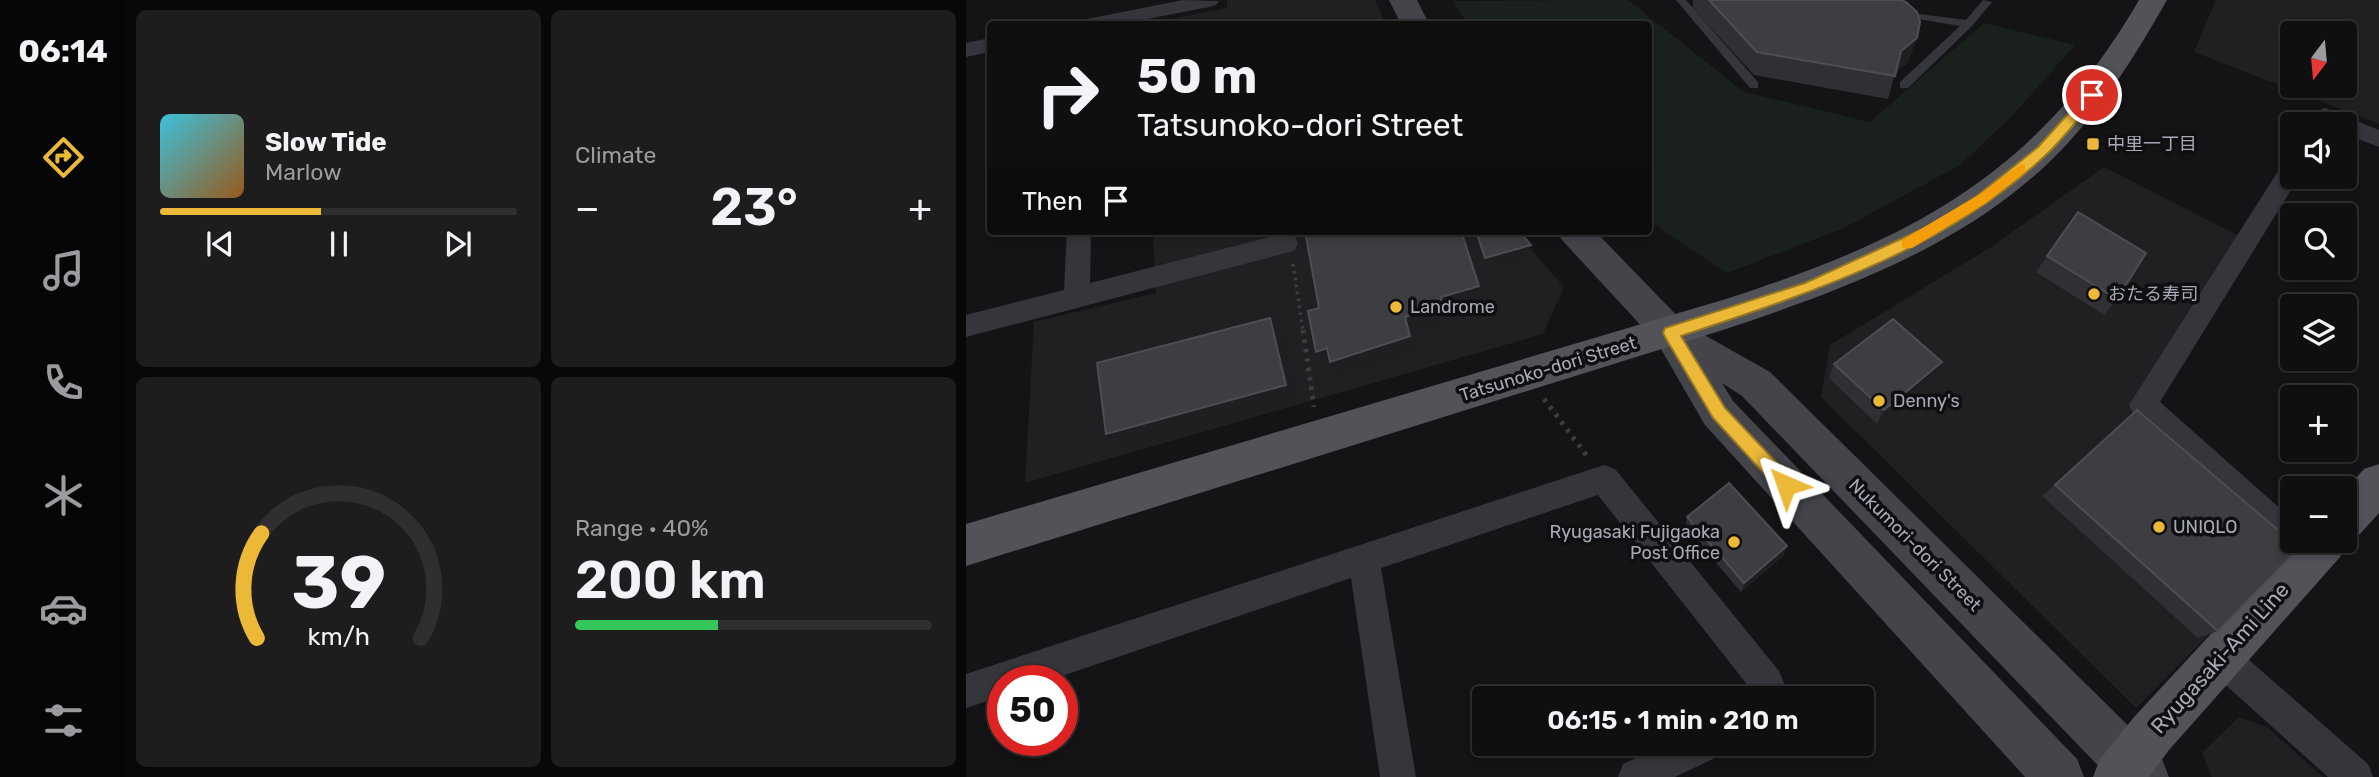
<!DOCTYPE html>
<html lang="en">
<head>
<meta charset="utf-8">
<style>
	body { margin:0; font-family:Rubik,"Noto Sans JP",sans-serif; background:#1d1d1e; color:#f1f3f6; height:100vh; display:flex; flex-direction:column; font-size:26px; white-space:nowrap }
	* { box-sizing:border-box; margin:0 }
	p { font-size:23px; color:#9b9c9f }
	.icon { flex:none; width:38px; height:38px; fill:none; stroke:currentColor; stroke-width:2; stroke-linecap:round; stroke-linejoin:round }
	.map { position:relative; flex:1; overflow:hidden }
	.details { display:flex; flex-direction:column; gap:10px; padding:10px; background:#080809; width:840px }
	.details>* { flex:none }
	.top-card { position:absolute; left:21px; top:21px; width:665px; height:214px; border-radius:7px; box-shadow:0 4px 10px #0003,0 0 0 2px #2f2f30; background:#0f0f10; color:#f1f3f6; overflow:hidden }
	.needle { width:46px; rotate:196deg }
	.tools { position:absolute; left:1314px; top:21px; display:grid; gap:14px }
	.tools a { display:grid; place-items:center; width:77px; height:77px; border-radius:7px; background:#0f0f10; box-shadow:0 4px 10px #0003,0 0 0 2px #2f2f30; font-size:35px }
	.speed { position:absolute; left:21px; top:665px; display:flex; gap:14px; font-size:35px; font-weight:700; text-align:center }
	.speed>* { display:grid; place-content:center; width:91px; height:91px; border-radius:50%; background:#0f0f10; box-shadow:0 4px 10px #0003,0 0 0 2px #2f2f30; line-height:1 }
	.speed .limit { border:10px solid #d22; background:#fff; color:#111 }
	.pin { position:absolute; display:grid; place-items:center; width:60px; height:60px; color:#fff; margin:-30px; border:4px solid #fff; border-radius:50%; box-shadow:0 2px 7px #0007 }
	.me { position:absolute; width:77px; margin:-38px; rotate:317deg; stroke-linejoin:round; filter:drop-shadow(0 0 5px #0008) }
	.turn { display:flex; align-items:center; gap:24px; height:147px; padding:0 35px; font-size:32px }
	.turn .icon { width:91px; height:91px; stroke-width:2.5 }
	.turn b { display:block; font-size:49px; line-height:60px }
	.then { display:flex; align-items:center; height:66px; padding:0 35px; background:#0003; gap:14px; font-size:26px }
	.big { font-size:52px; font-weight:600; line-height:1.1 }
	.details .card { flex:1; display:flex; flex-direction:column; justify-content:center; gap:10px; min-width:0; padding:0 24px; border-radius:10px; background:#1d1d1e }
	.details .dial { align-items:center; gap:0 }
	.dial svg { height:182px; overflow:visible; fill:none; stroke:#2f2f30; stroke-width:7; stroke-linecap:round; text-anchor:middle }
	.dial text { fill:#f1f3f6; stroke:none }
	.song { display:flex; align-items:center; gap:21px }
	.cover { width:84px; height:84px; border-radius:10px; background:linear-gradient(135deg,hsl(190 70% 55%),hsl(30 70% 35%)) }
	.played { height:7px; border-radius:4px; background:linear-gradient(90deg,#ebb837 45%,#2f2f30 45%) }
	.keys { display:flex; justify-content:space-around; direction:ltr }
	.heat { display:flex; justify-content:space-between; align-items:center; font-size:38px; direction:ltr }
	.charge { height:10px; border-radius:5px; background:linear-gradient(90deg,#34c759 40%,#2f2f30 0) }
	.details .tiles { flex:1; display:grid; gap:10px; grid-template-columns:repeat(2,1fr) }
	.trip { position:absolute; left:506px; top:686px; width:402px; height:70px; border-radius:7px; background:#0f0f10; box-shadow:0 4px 10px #0003,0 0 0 2px #2f2f30; font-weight:600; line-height:70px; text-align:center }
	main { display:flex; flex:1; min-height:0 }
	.menu { display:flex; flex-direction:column; width:126px; justify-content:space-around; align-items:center; background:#060606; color:#9b9c9f }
	.menu .icon { width:49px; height:49px }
	.menu .active { color:#ebb837 }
	.menu b { font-size:32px; color:#f1f3f6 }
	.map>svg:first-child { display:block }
</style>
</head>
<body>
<main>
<nav class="menu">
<b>06:14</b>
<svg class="icon active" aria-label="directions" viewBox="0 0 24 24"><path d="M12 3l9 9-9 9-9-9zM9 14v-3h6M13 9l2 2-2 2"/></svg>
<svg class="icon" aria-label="music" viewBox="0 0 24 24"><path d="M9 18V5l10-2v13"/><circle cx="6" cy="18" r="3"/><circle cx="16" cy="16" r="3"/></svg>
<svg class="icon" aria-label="phone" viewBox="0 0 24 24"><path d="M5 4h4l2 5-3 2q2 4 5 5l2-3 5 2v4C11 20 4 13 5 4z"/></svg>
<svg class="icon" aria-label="climate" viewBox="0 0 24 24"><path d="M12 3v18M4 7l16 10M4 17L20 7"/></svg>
<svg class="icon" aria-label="car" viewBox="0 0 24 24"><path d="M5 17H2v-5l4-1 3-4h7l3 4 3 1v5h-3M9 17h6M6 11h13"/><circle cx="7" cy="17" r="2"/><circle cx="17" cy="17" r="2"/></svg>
<svg class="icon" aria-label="filters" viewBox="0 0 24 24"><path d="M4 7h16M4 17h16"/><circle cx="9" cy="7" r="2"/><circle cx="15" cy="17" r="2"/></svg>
</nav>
<section class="details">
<div class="tiles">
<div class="card">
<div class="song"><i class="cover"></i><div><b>Slow Tide</b><p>Marlow</p></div></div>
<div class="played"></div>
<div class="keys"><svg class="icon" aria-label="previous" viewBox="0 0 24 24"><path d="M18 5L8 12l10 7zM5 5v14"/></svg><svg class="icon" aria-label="pause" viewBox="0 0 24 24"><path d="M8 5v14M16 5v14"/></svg><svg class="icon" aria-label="next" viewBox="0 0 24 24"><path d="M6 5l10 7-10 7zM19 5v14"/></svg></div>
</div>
<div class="card"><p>Climate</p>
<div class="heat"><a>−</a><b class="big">23°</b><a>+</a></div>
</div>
<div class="card dial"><svg viewBox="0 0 100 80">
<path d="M14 69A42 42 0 1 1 86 69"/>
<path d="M14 69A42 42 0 0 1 16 23" stroke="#ebb837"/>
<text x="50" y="56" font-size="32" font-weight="700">39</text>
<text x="50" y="72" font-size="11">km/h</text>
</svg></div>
<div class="card"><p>Range · 40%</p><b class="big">200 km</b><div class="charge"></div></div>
</div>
</section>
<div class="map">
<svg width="1413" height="777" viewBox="0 0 1413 777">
	<rect width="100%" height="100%" fill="#141416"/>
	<g fill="#202023" fill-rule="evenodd">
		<path d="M 261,0 L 409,0 L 420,24 L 178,24 L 261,8 Z"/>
		<path d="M 1250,0 L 1413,0 L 1413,124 L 1228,52 ZM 1326,33 L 1379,33 L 1379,86 L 1326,86 Z"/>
		<path d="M 1138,167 L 1281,240 L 1164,411 L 1324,553 L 1170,708 L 855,397 L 864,345 L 1025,247 Z"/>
		<path d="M 187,231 L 549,231 L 598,287 L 577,334 L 59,483 L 68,322 L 190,293 Z"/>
		<path d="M 1273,717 L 1301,727 L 1357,777 L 1246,777 L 1236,753 Z"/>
	</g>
	<path fill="#1a201c" d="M 662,0 L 778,92 L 904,122 L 1018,23 L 1109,45 L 1046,116 L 994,165 L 878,228 L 761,273 L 683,221 L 682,24 L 501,24 L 487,1 Z"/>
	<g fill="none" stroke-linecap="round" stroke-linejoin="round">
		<path stroke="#3b3d42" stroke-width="3.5" stroke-dasharray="2.5 4.5" stroke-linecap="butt" d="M 327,264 L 337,331"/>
		<g stroke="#3b3d42" stroke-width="5" stroke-dasharray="3.5 6" stroke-linecap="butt">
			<path d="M 337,330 L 348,407"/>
			<path d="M 578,399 L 621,456"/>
		</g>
		<g fill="#35363b" fill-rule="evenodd">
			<path d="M 710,0 L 720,0 L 792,82 L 792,88 L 784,88 Z"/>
			<path d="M 1017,0 L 1026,2 L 1006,26 L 942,88 L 934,88 L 934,82 L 994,26 L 934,16 L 930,15 L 930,11 L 1000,20 Z"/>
		</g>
		<g fill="#35363b" fill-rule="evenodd">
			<path d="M 217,0 L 253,1 L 250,5 L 243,7 L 156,24 L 116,24 L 119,19 L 126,18 Z"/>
			<path d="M 24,38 L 24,52 L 0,57 L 0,43 Z"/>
			<path d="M 1359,108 L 1413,130 L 1413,147 L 1379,134 L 1379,124 L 1343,124 L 1351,111 Z"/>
			<path d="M 1326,160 L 1326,177 L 1333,177 L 1194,402 L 1326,519 L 1326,541 L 1341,541 L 1337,550 L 1326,554 L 1315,550 L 1167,414 L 1163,405 L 1318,162 Z"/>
			<path d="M 101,231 L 125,231 L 124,283 L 304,237 L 301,231 L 326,231 L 332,243 L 329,250 L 320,253 L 0,337 L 0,315 L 98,290 Z"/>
			<path d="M 638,465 L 649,469 L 813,671 L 818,683 L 815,698 L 781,698 L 783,687 L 632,495 L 415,568 L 450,777 L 414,777 L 385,578 L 81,681 L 37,681 L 37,696 L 0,708 L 0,674 Z"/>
			<path d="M 1255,641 L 1267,646 L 1402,764 L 1407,777 L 1362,777 L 1243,670 L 1238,658 L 1243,646 Z"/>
			<path d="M 700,744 L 756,744 L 751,757 L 709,777 L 652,777 L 657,764 Z"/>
		</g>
		<g fill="#43454a" fill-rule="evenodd">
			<path d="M 423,0 L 451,0 L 463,24 L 435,24 Z"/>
			<path d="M 591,231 L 629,231 L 719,324 L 804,372 L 1196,759 L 1203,777 L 1143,777 L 776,396 L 756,383 L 767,401 L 1111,759 L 1118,777 L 1059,777 L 739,425 L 692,344 L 596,240 Z"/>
		</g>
		<g fill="#515359" fill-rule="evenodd">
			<path d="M 1173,0 L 1201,0 C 1172,51 1141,101 1101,144 C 1011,241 882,288 760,329 L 0,566 L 0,524 L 760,299 C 946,239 1072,174 1173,0 Z"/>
			<path d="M 1413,464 L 1413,513 L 1394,534 L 1381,539 L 1375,556 L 1203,750 L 1183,777 L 1127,777 L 1134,759 L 1169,716 L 1331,541 L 1379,541 L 1379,490 L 1398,469 Z"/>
		</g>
	</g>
	<g fill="#303034">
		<path d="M 727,0 L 935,0 L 943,61 L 929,73 L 922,99 L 788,75 L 727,8 Z"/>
		<path d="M 1081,256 L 1151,299 L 1138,315 L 1070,272 Z"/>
		<path d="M 868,364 L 968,376 L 911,424 L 863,378 Z"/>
		<path d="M 1171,410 L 1252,631 L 1232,638 L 1076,496 Z"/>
		<path d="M 721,517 L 821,546 L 817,556 L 775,592 L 720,528 Z"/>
	</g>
	<g fill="#1f1f22">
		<path d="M 951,38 L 943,61 L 928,75 L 935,51 Z"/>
		<path d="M 495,231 L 519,302 L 482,313 L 483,321 L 447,332 L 452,351 L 374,376 L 366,365 L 361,366 L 350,352 L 475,297 Z"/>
		<path d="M 565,245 L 567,256 L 523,269 L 519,258 Z"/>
		<path d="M 304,318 L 320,338 L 335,403 L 164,451 L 140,434 Z"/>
		<path d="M 976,362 L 968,376 L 911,424 L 918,410 Z"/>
		<path d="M 821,546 L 817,556 L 775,592 L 778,583 Z"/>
	</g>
	<g fill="#3d3d42" stroke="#4d4e54" stroke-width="2">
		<path d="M 743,0 L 935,0 L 940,2 L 951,12 L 954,22 L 951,38 L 935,51 L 929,76 L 791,52 Z"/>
		<path d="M 1112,212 L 1180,253 L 1151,299 L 1081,256 Z"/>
		<path d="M 339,231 L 495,231 L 513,286 L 475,297 L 476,305 L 439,317 L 444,336 L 364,362 L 361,348 L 350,352 L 342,311 L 353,308 Z"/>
		<path d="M 510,231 L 553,231 L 565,245 L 519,258 Z"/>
		<path d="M 304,318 L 320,385 L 140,434 L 131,363 Z"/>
		<path d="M 927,319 L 976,362 L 918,410 L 868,364 Z"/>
		<path d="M 1171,410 L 1333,548 L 1252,631 L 1089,485 Z"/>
		<path d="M 763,483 L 821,546 L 778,583 L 721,517 Z"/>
	</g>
	<path fill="#ebb837" stroke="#997824" stroke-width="2" d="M 1126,91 L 1133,95 L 1131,98 C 1114,116 1099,137 1081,154 C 980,250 844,293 715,336 L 759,408 L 826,479 L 828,485 L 826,490 L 820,493 L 813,490 L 747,418 L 699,337 L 697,333 L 699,328 L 839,283 L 961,227 L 1011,196 L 1072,147 L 1122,92 Z"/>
	<path fill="#f59e0b" d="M 1055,164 L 1059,165 L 1059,172 L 1020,203 L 946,248 L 936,248 L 936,240 L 1011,196 Z"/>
	<g fill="#ebb837" stroke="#0f0f11" stroke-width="2.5">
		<rect x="1120" y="137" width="14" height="14" rx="3.5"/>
		<circle cx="1128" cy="294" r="7"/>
		<circle cx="430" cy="307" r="7"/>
		<circle cx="913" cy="401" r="7"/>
		<circle cx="1193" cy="527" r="7"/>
		<circle cx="768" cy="542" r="7"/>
	</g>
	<g text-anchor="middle" stroke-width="7" stroke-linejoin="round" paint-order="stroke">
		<g font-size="18" fill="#a6aab6" stroke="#0f0f11" text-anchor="start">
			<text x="1141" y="150">中里一丁目</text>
			<text x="1142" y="300">おたる寿司</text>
			<text x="444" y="313">Landrome</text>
			<text x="927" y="407">Denny's</text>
			<text x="1207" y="533">UNIQLO</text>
			<text x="754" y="538" text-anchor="end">Ryugasaki Fujigaoka<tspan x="754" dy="21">Post Office</tspan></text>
		</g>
		<g font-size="18" fill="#a6aab6" stroke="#0f0f11">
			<text transform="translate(582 369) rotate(-17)" y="6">Tatsunoko-dori Street</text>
			<text transform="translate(949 545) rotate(45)" y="6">Nukumori-dori Street</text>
		</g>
		<g font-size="21" fill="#a6aab6" stroke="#0f0f11">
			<text transform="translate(1254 658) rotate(-48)" y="7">Ryugasaki-Ami Line</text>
		</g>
	</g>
</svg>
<div class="tools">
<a><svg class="needle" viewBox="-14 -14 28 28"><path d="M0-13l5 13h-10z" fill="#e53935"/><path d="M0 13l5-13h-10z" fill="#9b9c9f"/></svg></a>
<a><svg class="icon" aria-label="sound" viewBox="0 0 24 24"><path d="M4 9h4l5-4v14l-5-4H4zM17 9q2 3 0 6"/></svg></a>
<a><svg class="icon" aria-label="search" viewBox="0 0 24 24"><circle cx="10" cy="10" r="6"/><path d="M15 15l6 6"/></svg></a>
<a><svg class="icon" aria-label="layers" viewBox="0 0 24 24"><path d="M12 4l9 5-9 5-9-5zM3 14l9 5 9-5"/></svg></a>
<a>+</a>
<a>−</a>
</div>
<div class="speed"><div class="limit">50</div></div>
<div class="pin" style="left:1126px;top:95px;background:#d93025"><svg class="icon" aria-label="arrive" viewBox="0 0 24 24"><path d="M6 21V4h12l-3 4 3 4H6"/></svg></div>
<svg class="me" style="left:820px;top:485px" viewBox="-20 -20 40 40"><path d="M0-17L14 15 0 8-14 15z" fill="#ebb837" stroke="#fff" stroke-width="4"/></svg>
<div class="trip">06:15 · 1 min · 210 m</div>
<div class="top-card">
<div class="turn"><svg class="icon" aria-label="right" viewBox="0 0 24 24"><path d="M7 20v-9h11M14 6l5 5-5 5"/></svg><div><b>50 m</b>Tatsunoko-dori Street</div></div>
<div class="then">Then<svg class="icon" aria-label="arrive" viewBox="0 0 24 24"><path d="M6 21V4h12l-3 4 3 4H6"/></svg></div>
</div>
</div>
</main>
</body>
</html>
